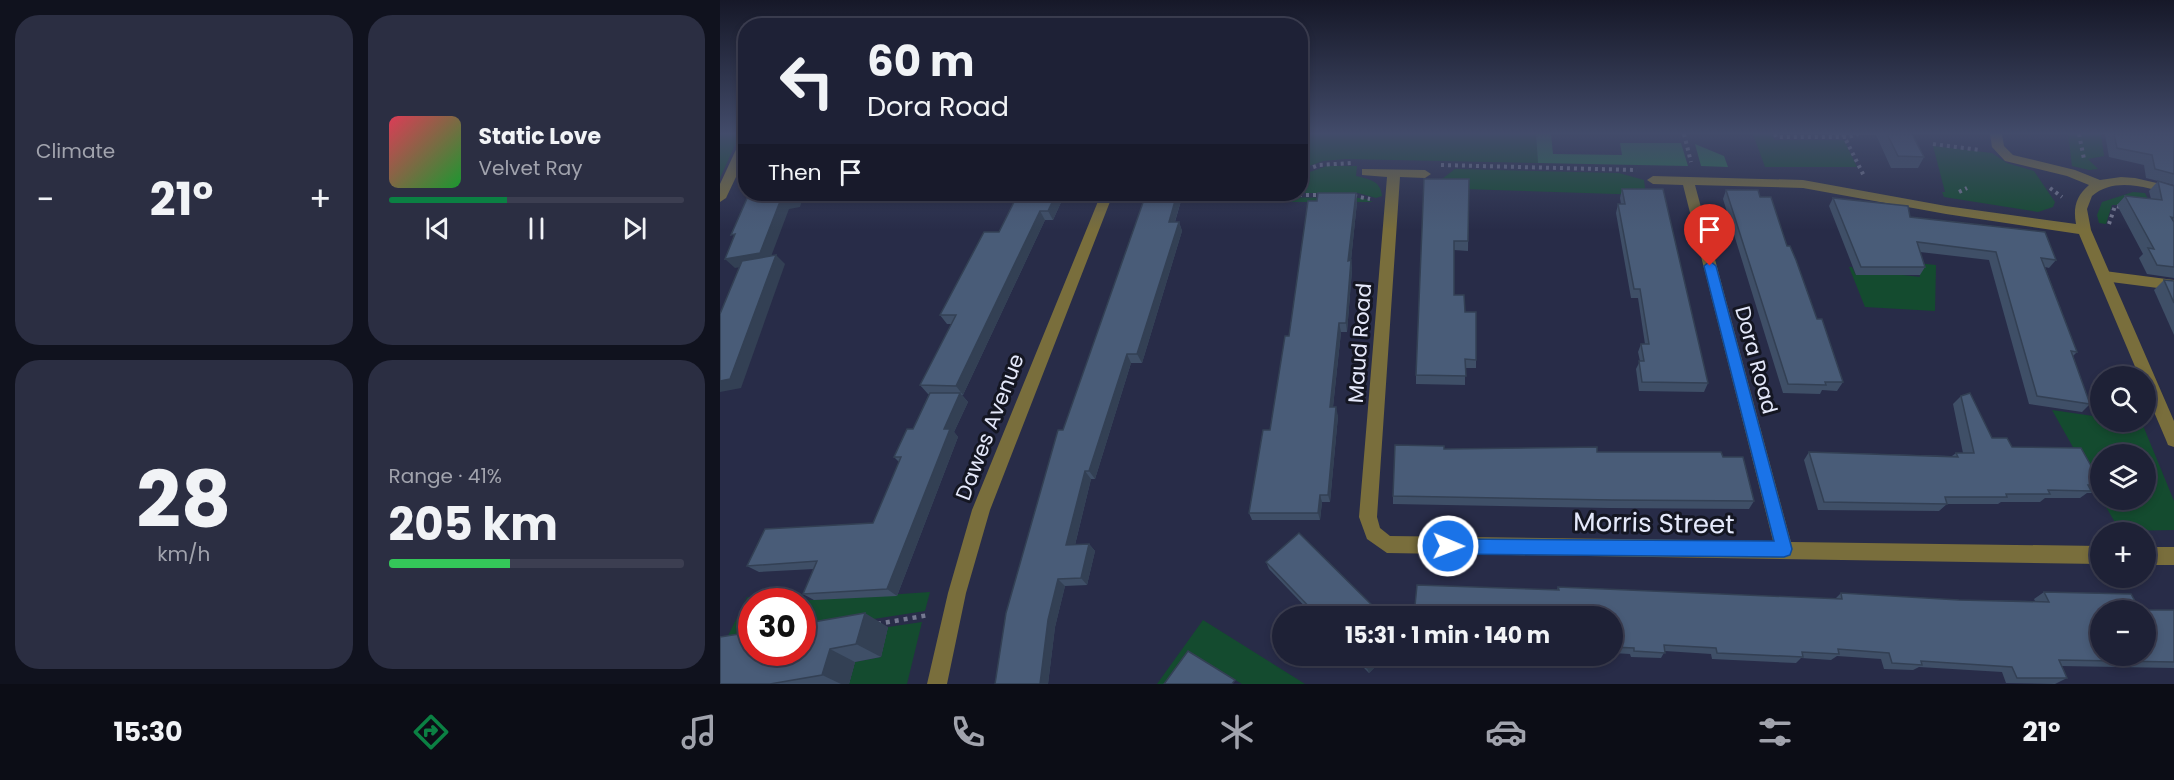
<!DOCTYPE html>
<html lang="en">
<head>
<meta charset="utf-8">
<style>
	body { margin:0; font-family:Poppins,sans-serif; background:#2b2e42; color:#f1f3f6; height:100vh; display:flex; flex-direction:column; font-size:22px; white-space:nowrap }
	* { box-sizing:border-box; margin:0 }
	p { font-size:20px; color:#a1a3ad }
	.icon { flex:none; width:33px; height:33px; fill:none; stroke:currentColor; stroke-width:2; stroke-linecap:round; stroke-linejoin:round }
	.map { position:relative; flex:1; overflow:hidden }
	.panel { display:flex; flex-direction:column; gap:15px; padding:15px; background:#10121e; width:720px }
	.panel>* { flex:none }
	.hud { position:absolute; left:18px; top:18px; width:570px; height:183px; border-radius:24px; box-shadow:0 3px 9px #0003,0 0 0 2px #3c3e51; background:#1e2136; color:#f1f3f6; overflow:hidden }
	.fabs { position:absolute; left:1370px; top:366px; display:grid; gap:12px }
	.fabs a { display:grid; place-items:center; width:66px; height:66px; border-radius:50%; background:#1e2136; box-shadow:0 3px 9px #0003,0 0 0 2px #3c3e51; font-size:30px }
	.speed { position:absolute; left:18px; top:588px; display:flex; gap:12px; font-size:30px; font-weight:700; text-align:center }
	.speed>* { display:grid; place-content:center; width:78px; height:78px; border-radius:50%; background:#1e2136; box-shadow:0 3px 9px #0003,0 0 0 2px #3c3e51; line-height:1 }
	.speed .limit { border:9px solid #d22; background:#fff; color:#111 }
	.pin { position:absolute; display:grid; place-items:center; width:51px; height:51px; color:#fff; margin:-62px -26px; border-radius:50% 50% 50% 0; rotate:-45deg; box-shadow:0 0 6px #0007 }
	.pin .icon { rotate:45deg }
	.me { position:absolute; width:66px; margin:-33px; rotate:91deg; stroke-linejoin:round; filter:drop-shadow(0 0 4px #0008) }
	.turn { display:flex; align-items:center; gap:21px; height:126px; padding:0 30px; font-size:27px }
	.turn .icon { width:78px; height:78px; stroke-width:2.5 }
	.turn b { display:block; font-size:42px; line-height:51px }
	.then { display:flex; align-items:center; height:57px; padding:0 30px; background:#0003; gap:12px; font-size:22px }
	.big { font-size:45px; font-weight:700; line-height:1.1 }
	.panel .tile { flex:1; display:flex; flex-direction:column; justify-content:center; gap:9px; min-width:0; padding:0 21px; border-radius:24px; background:#2b2e42 }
	.panel .dial { align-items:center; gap:0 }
	.dial b { font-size:78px; line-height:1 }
	.song { display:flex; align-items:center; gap:18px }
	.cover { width:72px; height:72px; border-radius:9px; background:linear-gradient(135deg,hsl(350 70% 55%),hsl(130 70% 35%)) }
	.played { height:6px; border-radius:3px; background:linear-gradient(90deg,#0b8043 40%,#3c3e51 40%) }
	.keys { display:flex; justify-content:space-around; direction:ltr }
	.heat { display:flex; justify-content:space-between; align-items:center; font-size:33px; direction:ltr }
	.charge { height:9px; border-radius:4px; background:linear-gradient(90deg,#34c759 41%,#3c3e51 0) }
	.panel .tiles { flex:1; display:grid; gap:15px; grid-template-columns:repeat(2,1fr) }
	.trip { position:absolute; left:552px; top:606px; width:351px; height:60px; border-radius:30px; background:#1e2136; box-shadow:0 3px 9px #0003,0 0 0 2px #3c3e51; font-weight:700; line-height:60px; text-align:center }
	.tab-bar { display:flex; height:96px; justify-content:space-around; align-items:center; background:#0c0d16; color:#a1a3ad }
	.tab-bar .icon { width:42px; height:42px }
	.tab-bar .selected { color:#0b8043 }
	.tab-bar b { font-size:27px; color:#f1f3f6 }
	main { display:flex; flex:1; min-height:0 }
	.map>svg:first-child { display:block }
</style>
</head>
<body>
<main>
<section class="panel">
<div class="tiles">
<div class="tile"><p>Climate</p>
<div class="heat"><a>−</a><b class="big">21°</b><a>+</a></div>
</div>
<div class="tile">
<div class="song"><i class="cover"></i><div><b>Static Love</b><p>Velvet Ray</p></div></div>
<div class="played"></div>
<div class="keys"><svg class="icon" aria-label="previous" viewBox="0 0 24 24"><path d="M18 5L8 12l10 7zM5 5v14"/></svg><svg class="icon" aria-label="pause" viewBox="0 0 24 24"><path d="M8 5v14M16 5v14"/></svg><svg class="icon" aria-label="next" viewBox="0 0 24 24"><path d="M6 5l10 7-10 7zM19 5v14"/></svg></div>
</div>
<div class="tile dial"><b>28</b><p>km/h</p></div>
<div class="tile"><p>Range · 41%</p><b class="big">205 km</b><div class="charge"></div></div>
</div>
</section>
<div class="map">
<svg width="1454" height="684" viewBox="0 0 1454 684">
	<rect width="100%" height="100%" fill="#282c48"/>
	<g fill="#144b2f">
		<path d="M 0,134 L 20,134 L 0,178 Z"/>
		<path d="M 581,134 L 816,134 L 818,163 L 625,159 L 603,161 L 581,169 Z"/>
		<path d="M 1033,134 L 1052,134 L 1054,140 L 1124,140 L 1137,167 L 1045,167 Z"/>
		<path d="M 1348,134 L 1381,134 L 1384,156 L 1368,159 L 1378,169 L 1369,170 L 1352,166 Z"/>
		<path d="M 1213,146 L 1272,153 L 1287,163 L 1314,171 L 1335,202 L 1333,207 L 1318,212 L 1224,197 L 1222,192 L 1225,192 Z"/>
		<path d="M 607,166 L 637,166 L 636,176 C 649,179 661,181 662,196 L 656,198 L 638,193 L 581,193 L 581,175 Z"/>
		<path d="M 735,169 L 899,173 L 924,180 L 926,195 L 710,188 Z"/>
		<path d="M 1413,192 L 1425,193 L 1431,205 L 1392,205 L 1386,224 L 1379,223 L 1377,215 L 1382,202 Z"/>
		<path d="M 522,197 L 643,198 L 653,202 L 520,202 Z"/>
		<path d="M 1196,263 L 1216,265 L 1215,311 L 1145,307 L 1129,267 L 1132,267 L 1136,275 L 1174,274 L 1200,277 Z"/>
		<path d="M 1332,410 L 1380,417 L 1380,422 L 1422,423 L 1454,501 L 1454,530 L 1400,531 L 1382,500 L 1425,500 L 1425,454 L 1380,454 L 1380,495 Z"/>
		<path d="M 210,592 L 205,611 L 83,630 L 82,602 L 32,602 L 31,638 L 5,642 L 27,597 L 94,600 Z"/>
		<path d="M 483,620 L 585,684 L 522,684 L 477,657 L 458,684 L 437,684 Z"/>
		<path d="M 202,622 L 187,684 L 129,684 L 135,662 L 161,657 L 168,627 Z"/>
	</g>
	<g fill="#267049">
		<path d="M 816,134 L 831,134 L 833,154 L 902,155 L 900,143 L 961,143 L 968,166 L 818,163 Z"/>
		<path d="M 975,144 L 1004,156 L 1008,167 L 981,166 Z"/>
	</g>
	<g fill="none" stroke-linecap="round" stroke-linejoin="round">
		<g stroke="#747890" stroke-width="4" stroke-dasharray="3 4" stroke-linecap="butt">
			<path d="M 964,134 L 971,162"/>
			<path d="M 1055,134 L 1056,137 L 1128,137 L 1138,134"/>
			<path d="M 1123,134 L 1144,176"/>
			<path d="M 1359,134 L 1364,159"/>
			<path d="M 1213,144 L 1260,150"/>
			<path d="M 580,153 L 584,134"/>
			<path d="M 580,162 L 583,171"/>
			<path d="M 721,165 L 917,170"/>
			<path d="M 580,172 L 599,165 L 632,163"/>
			<path d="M 1330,188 L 1342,197"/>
			<path d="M 1239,192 L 1247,188"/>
			<path d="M 460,194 L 600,195"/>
			<path d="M 634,196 L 650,199"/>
			<path d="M 1389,224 L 1395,206 L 1401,207"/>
		</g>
		<path stroke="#747890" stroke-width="4.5" stroke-dasharray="4 5" stroke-linecap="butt" d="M 157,624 L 209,615"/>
		<path stroke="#796e3c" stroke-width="10" d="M 1384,276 L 1454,285"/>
		<g fill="#796e3c" fill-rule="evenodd">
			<path d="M 1270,134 L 1282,134 L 1284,146 L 1293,155 L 1355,170 L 1380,180 L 1401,177 L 1415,178 L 1454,187 L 1454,195 C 1428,188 1395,176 1372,196 L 1367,209 L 1371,230 L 1454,421 L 1454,447 L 1448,445 L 1446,440 L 1425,391 L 1425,376 L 1419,376 L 1359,234 L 1226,214 L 1083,188 L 975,185 L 1071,542 L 1380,546 L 1380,564 L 667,553 L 647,539 L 639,517 L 667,177 L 642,175 L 642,169 L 705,170 L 711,174 L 705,178 L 680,177 L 657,517 L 660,528 L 670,536 L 1053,541 L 963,185 L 933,184 L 927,180 L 933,176 L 1083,180 L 1226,206 L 1356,224 C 1353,208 1356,196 1369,185 L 1347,176 L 1285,161 L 1272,147 Z"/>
			<path d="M 26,137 L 26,156 L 6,198 L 0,202 L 0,184 L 20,141 Z"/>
			<path d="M 381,194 L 393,194 L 270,510 L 246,593 L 227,684 L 207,684 L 228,593 L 252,510 Z"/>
			<rect x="1425" y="547" width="29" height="18"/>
		</g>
	</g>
	<g fill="#3f4f67">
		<path d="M 1110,134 L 1192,134 L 1204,157 L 1198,168 L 1171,168 L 1156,135 L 1110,135 Z"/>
		<path d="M 1385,134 L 1454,134 L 1454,185 L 1426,178 L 1424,165 L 1389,157 Z"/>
		<path d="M 749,179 L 748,251 L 734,250 L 734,295 L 745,312 L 756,360 L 756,368 L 745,368 L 745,385 L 696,384 L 696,375 Z"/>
		<path d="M 1438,181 L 1454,186 L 1454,278 L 1427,274 L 1419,258 L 1423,254 L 1397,205 L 1405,196 L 1431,199 L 1429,191 Z"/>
		<path d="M 902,189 L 988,383 L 984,392 L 919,391 L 916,369 L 920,361 L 918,352 L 921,344 L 925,344 L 918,298 L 911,298 L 896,213 L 898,204 L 901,204 L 900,198 Z"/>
		<path d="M 1006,190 L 1040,197 L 1067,246 L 1123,382 L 1117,391 L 1102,390 L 1100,394 L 1063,393 L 1003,199 Z"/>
		<path d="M 636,193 L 637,202 L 631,260 L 632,270 L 627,332 L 621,332 L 613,407 L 618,416 L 610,502 L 602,502 L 600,520 L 532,520 L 529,513 L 550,430 L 597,201 Z"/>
		<path d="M 298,194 L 348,194 L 346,198 L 343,198 L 333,220 L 325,220 L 243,395 L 242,395 L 248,402 L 234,432 L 238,437 L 177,596 L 94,600 L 83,594 L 94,569 L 39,572 L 27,566 L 153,523 L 179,462 L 174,457 L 193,429 L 209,394 L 208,394 L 200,385 L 232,324 L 227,324 L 220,315 L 279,232 Z"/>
		<path d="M 426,194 L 463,194 L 455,222 L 459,222 L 462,231 L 422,363 L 411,363 L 375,479 L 371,479 L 355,545 L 369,544 L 375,551 L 367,585 L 345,586 L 335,627 L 328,684 L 275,684 L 343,430 Z"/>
		<path d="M 1113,198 L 1190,217 L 1336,260 L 1329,268 L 1325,267 L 1357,352 L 1353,356 L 1370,404 L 1362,412 L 1309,404 L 1269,260 L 1200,252 L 1205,267 L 1200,275 L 1136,275 L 1109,206 Z"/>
		<path d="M 1444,280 L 1454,281 L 1454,335 L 1434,290 Z"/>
		<path d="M 1241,396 L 1272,438 L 1292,447 L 1380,482 L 1380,487 L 1371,493 L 1367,493 L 1360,498 L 1325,498 L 1320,502 L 1281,502 L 1278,504 L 1227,504 L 1219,511 L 1098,510 L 1084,460 L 1089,452 L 1232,456 L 1236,453 L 1243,453 L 1233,404 Z"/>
		<path d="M 877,452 L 1003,457 L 1034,501 L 1029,509 L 889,508 L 673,504 L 673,496 Z"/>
		<path d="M 546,562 L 663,616 L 594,616 L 549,569 Z"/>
		<path d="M 838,587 L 1115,599 L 1121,593 L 1239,600 L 1315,601 L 1314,599 L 1324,592 L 1420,610 L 1454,610 L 1454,668 L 1341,666 L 1347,678 L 1335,684 L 1286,683 L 1282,672 L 1199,667 L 1193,670 L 1164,669 L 1161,659 L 1117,656 L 1111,660 L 1081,658 L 1076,663 L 992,659 L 991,654 L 945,651 L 941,658 L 911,657 L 910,654 L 892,653 L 892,616 L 837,590 Z"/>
		<path d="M 168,627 L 161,657 L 135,662 L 129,684 L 0,684 Z"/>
		<path d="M 632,656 L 666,656 L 649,673 Z"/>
	</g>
	<g fill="#334054">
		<path d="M 636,193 L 637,202 L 630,270 L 628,261 Z"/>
		<path d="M 73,194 L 84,194 L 80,207 L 69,209 L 49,262 L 15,268 L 5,259 L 61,199 Z"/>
		<path d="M 336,194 L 340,194 L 343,198 L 333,220 L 328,211 Z"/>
		<path d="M 457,194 L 463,194 L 452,231 L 449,222 Z"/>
		<path d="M 320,211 L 325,220 L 243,395 L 236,386 Z"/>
		<path d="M 459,222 L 462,231 L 422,363 L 417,354 Z"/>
		<path d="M 56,255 L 65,264 L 21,388 L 0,392 L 0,381 Z"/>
		<path d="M 631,260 L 632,270 L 627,332 L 626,323 Z"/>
		<path d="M 619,323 L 621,332 L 612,416 L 610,407 Z"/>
		<path d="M 407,354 L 411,363 L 375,479 L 369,471 Z"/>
		<path d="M 240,393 L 248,402 L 234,432 L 238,437 L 177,596 L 167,589 L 224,429 Z"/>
		<path d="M 616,407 L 618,416 L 610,502 L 608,495 Z"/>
		<path d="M 365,471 L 371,479 L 353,553 L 346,545 Z"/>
		<path d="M 600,495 L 602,502 L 600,520 L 598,513 Z"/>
		<path d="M 369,544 L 375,551 L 367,585 L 361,578 Z"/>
		<path d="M 338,579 L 345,586 L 335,627 L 328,684 L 320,684 L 328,620 Z"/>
		<path d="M 145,613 L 168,627 L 161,657 L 136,644 Z"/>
		<path d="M 110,649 L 135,662 L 129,684 L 121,684 L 102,675 Z"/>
		<path d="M 659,656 L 666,656 L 649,673 L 647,668 Z"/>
	</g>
	<g fill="#495c78" stroke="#334054" stroke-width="1.5" fill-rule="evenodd">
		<path d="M 1167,134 L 1192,134 L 1204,157 L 1178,156 Z"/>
		<path d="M 1394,134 L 1454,134 L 1454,174 L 1435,169 L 1432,155 L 1397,148 Z"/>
		<path d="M 704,179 L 749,179 L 748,241 L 734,241 L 734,295 L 744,295 L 745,312 L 756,312 L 756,360 L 745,359 L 746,376 L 696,375 Z"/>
		<path d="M 1438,181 L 1454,186 L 1454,218 L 1451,217 L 1454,222 L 1454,267 L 1437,265 L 1428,248 L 1434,249 L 1405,196 L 1442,200 Z"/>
		<path d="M 902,189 L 943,189 L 988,383 L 922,382 L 919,361 L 924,361 L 921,344 L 929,344 L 920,289 L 914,289 L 898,204 L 905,204 Z"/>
		<path d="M 1006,190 L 1038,190 L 1040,197 L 1051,197 L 1067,246 L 1070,246 L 1076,260 L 1097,319 L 1102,319 L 1123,382 L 1105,382 L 1106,385 L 1068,384 Z"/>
		<path d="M 598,193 L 636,193 L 628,261 L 631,260 L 626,323 L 619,323 L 610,407 L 616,407 L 608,495 L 600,495 L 598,513 L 529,513 L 543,430 L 550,430 L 565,336 L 569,336 L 588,201 L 597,201 Z"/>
		<path d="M 29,194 L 73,194 L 72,198 L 61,199 L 40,253 L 5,259 L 15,234 L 11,235 Z"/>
		<path d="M 298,194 L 336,194 L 328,211 L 320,211 L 236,386 L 200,385 L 236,315 L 220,315 L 264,232 L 279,232 Z"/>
		<path d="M 426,194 L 457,194 L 449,222 L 459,222 L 417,354 L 407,354 L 369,471 L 365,471 L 346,545 L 369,544 L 361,578 L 338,579 L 328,620 L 320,684 L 275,684 L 286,613 L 338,430 L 343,430 Z"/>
		<path d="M 1113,198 L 1188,206 L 1190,217 L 1325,232 L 1336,260 L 1321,258 L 1357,352 L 1351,351 L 1370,404 L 1317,396 L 1276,252 L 1197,242 L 1205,267 L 1141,267 Z"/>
		<path d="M 56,255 L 10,379 L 0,381 L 0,314 L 22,261 Z"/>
		<path d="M 1444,280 L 1454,281 L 1454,303 Z"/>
		<path d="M 210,393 L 240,393 L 224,429 L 230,429 L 167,589 L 83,594 L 97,561 L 27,566 L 45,529 L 153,523 L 181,457 L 174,457 L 187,429 L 193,429 Z"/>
		<path d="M 1250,393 L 1272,438 L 1287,438 L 1292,447 L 1361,448 L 1380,482 L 1380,485 L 1368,485 L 1371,491 L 1328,490 L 1330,494 L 1286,494 L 1287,497 L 1225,497 L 1227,504 L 1104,502 L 1089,452 L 1238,457 L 1236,453 L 1254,453 L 1241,396 Z"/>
		<path d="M 675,445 L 724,446 L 724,449 L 877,447 L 877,452 L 1001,452 L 1003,457 L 1023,457 L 1034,501 L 892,500 L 673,496 Z"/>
		<path d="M 579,533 L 663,616 L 598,616 L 546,562 Z"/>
		<path d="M 697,585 L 839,590 L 838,587 L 1122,599 L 1121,593 L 1239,600 L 1329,602 L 1324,592 L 1411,594 L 1420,610 L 1454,610 L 1454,662 L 1339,660 L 1347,678 L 1297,678 L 1292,667 L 1201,661 L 1202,665 L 1172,663 L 1169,653 L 1118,649 L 1119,654 L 1082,652 L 1083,657 L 997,653 L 996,648 L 944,645 L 945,653 L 914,651 L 914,648 L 892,647 L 892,616 L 694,616 ZM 1380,610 L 1425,610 L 1425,656 L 1380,656 Z"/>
		<path d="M 145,613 L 136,644 L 110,649 L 102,675 L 50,684 L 0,684 L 0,637 L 32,632 L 32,652 L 82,652 L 82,624 Z"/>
		<path d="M 468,651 L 515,680 L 512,684 L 444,684 Z"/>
		<path d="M 636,656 L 659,656 L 647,668 Z"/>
	</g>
	<linearGradient id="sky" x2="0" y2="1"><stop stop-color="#161828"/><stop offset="0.58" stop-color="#424b6a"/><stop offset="1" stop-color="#424b6a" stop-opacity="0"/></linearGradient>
	<rect width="1454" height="230" fill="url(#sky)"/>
	<path fill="#1a73e8" stroke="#114b97" stroke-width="1.5" d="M 990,261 L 996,266 L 1072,549 L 1070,555 L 1064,557 L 728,554 L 723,552 L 720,546 L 723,541 L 728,539 L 1054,541 L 984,266 Z"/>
	<g text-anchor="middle" stroke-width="6" stroke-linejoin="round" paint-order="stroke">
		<g font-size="21" fill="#e4e8fa" stroke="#141622">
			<text transform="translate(640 343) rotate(-86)" y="7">Maud Road</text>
			<text transform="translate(1036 360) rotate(75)" y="7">Dora Road</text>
			<text transform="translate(270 427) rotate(-69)" y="7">Dawes Avenue</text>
		</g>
		<g font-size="26" fill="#e4e8fa" stroke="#141622">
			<text transform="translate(934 523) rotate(1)" y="9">Morris Street</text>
		</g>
	</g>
</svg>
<div class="fabs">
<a><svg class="icon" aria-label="search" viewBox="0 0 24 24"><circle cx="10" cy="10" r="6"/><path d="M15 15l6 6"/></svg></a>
<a><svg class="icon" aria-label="layers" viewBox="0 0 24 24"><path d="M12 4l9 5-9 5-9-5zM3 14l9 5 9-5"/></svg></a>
<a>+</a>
<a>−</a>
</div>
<div class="speed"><div class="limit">30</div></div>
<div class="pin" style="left:990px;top:266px;background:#d93025"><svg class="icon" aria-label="arrive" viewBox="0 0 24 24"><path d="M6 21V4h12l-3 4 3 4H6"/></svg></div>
<svg class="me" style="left:728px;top:546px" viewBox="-20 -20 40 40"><circle r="17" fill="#1a73e8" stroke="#fff" stroke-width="3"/><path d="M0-11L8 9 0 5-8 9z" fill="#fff"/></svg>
<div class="trip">15:31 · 1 min · 140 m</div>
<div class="hud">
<div class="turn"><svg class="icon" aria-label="left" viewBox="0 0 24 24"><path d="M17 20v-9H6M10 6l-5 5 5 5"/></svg><div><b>60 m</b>Dora Road</div></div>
<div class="then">Then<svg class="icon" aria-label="arrive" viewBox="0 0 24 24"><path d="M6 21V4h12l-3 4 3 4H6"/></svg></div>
</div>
</div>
</main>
<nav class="tab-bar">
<b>15:30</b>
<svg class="icon selected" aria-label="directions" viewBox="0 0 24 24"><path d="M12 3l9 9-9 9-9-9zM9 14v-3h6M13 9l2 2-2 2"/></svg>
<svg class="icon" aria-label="music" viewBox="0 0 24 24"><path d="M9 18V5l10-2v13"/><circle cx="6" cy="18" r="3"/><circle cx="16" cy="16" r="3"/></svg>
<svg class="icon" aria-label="phone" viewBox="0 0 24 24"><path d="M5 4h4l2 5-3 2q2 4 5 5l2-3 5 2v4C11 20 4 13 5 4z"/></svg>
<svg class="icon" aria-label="climate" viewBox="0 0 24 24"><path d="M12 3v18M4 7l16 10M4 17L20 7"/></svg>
<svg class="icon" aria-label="car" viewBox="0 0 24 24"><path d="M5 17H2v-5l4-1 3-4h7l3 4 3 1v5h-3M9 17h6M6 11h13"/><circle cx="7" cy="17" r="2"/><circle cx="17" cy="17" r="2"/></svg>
<svg class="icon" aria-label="filters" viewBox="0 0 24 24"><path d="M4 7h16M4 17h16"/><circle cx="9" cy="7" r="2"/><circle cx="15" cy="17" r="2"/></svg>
<b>21°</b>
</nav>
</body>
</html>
